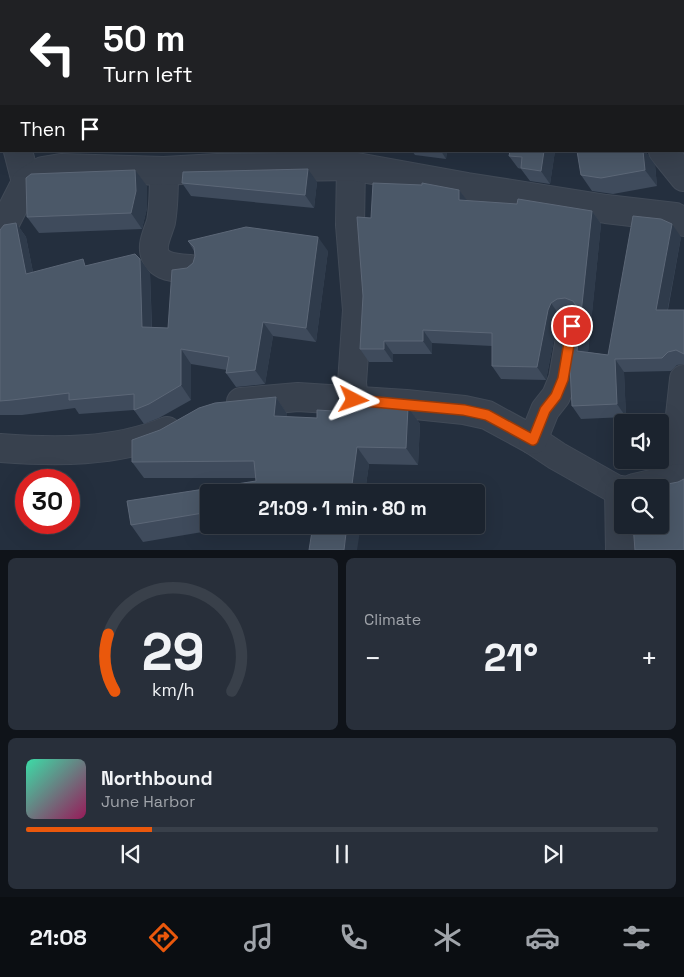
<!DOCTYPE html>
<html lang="en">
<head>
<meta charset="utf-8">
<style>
	body { margin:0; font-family:"Space Grotesk",sans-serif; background:#282f3a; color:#f1f3f6; height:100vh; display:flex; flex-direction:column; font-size:19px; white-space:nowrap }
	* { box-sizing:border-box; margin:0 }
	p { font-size:16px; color:#a0a4aa }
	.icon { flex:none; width:28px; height:28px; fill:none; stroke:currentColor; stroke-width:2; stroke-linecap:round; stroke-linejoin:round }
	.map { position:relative; height:550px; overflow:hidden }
	.drawer { display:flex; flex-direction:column; gap:8px; padding:8px; background:#0f1319; flex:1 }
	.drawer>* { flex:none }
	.top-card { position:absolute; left:0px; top:0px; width:685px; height:152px; box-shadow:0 5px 20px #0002,0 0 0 1px #39404a; background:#202124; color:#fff; overflow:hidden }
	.fabs { position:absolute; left:614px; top:414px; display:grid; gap:10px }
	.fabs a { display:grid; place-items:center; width:55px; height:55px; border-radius:5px; background:#1b232e; box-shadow:0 5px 20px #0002,0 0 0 1px #39404a; font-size:25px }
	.speed { position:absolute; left:15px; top:469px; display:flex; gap:10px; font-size:25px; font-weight:700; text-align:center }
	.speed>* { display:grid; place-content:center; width:65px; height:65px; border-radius:50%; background:#1b232e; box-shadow:0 5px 20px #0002,0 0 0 1px #39404a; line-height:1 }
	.speed .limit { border:8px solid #d22; background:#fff; color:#111 }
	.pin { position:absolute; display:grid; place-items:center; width:42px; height:42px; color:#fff; margin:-21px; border:2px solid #fff; border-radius:50%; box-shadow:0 1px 5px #0007 }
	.me { position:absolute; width:55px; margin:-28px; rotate:94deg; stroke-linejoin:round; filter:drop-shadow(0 0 4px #0008) }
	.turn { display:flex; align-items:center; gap:18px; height:105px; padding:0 20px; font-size:22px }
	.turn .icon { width:65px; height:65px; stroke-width:2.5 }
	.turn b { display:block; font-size:35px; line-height:42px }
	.then { display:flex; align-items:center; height:48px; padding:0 20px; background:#0003; gap:10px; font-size:19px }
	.big { font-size:38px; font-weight:600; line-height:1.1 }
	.drawer .tile { flex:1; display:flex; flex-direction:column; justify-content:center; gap:8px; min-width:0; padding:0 18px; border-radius:8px; background:#282f3a }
	.drawer .dial { align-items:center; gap:0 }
	.dial svg { height:130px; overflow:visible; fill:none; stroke:#39404a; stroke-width:7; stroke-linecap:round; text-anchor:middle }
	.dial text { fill:#f1f3f6; stroke:none }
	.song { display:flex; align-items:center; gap:15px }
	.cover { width:60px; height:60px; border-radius:8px; background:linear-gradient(135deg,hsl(160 70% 55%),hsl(330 70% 35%)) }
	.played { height:5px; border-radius:2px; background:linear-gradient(90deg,#ea580c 20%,#39404a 20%) }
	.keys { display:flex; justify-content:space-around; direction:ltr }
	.heat { display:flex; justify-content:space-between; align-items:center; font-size:28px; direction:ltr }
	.drawer .tiles { flex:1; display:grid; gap:8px; grid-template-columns:1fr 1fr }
	.tile:last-child { grid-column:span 2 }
	.trip { position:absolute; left:200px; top:484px; width:285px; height:50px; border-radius:5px; background:#1b232e; box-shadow:0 5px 20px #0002,0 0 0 1px #39404a; font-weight:600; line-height:50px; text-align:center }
	.tab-bar { display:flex; height:80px; justify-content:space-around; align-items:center; background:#0b0e12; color:#a0a4aa }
	.tab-bar .icon { width:35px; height:35px }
	.tab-bar .selected { color:#ea580c }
	.tab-bar b { font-size:22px; color:#f1f3f6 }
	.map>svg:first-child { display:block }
</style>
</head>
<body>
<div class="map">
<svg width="684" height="550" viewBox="0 0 684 550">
	<rect width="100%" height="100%" fill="#242f3e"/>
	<path fill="#17263c" d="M 559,0 L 684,0 L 684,128 L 684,1 Z"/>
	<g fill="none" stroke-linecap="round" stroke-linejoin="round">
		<g stroke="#414a57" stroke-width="30">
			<g id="minor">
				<path d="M 519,0 L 521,1"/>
				<path d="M 18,151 L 26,182"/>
				<path d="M 663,151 L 684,177"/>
				<path d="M 351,166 L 350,225 L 357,310 L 352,383 L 354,401"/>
				<path d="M 164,171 C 164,188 164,205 161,222 C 159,229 155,237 154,245 C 152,267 174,268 190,269"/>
				<path d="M 0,233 L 26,182 L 43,171 L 61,168 L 164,171 L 217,168 L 351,166 L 467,187 L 606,209 L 675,217 L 684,222"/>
				<path d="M 241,402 L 298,397 L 406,404 L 464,410 L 487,415 L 533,440 L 557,456 L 619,491 L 622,490"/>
				<path d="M 533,440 L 545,410 L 556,396 L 563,379 L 572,326"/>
				<path d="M 0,448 C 55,452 115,453 167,431"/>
				<path d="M 673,479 L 684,379"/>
				<path d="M 634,488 L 673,479 L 684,478"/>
				<path d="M 619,491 L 620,550"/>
			</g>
		</g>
		<use href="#minor" stroke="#38414e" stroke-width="28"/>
	</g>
	<g fill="#3f4b5c">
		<path d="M 62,0 L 85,0 L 86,1 L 63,1 Z"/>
		<path d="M 412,151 L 447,151 L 446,159 L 415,155 Z"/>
		<path d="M 555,151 L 550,184 L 530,181 L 521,169 L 518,168 L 509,156 Z"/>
		<path d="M 577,151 L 645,151 L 655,165 L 657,186 L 613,194 L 592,191 L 581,175 Z"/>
		<path d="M 317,182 L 314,208 L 191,196 L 182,183 Z"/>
		<path d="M 147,186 L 147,208 L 142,229 L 39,233 L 27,217 Z"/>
		<path d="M 459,190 L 467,201 L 592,211 L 601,224 L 588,352 L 608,355 L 681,237 L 668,310 L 684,310 L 684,364 L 677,365 L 671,371 L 624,372 L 626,417 L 581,419 L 572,406 L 578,315 L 578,312 L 574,311 L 566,312 L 560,316 L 557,323 L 546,380 L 501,379 L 492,366 L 492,346 L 432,343 L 432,354 L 393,354 L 393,362 L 369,362 L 360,349 L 371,218 Z"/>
		<path d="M 16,223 L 26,237 L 33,272 L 88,266 L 150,273 L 152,327 L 168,328 L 187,268 L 193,263 L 195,256 L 194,251 L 188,241 L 328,251 L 316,342 L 273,336 L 265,384 L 236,387 L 226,373 L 227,370 L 191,364 L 191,400 L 159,418 L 144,424 L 134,410 L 79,414 L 75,408 L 22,415 L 0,415 L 0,230 Z"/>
		<path d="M 276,397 L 287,414 L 287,417 L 317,418 L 317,410 L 349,412 L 349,405 L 408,407 L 420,424 L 418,465 L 369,464 L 365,492 L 209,492 L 209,525 L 244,525 L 143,542 L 131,525 L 127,501 L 256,481 L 256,478 L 144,478 L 132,462 L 132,440 L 160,430 L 199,408 L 215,403 Z"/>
		<path d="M 628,525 L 660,525 L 633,532 Z"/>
	</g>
	<g fill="#2f3b4b">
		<path d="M 24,0 L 40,0 L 39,1 L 23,1 Z"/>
		<path d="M 1,45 L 1,77 L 0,76 L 0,48 Z"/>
		<path d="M 1,78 L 1,108 L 0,110 L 0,80 Z"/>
		<path d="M 441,151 L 447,151 L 446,159 Z"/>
		<path d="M 544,151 L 555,151 L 550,184 L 541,171 Z"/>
		<path d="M 643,151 L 645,151 L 655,165 L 657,186 L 645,170 Z"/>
		<path d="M 308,169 L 317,182 L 314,208 L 305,195 Z"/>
		<path d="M 135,170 L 147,186 L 147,208 L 142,229 L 131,213 Z"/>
		<path d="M 459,190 L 469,203 L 459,200 Z"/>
		<path d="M 592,211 L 601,224 L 587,364 L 577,351 Z"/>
		<path d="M 16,223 L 26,237 L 36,288 L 26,274 Z"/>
		<path d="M 672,224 L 681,237 L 665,323 L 656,310 Z"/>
		<path d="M 318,237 L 328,251 L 316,342 L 306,328 Z"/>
		<path d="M 140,259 L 150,273 L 152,341 L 142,327 Z"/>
		<path d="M 551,303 L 560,316 L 557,323 L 546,380 L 537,367 L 548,310 Z"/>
		<path d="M 263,322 L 273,336 L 265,384 L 255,370 Z"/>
		<path d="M 423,330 L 432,343 L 432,354 L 423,341 Z"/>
		<path d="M 384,341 L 393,354 L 393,362 L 384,349 Z"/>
		<path d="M 181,349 L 191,364 L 191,400 L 181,385 Z"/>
		<path d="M 615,359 L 624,372 L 626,417 L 617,404 Z"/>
		<path d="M 276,397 L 287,414 L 286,433 L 274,416 Z"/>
		<path d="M 408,407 L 420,424 L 418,465 L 406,448 Z"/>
		<path d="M 357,447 L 369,464 L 365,492 L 351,492 Z"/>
		<path d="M 347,525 L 361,525 L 357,550 L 344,550 Z"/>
	</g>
	<g fill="#4b5868" stroke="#5c6777">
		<path d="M 0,0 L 24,0 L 23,1 L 1,1 L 1,45 L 0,48 Z"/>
		<path d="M 101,0 L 270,0 L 271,1 L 100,1 Z"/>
		<path d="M 288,0 L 391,0 L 391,1 L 287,1 Z"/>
		<path d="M 0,70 L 1,71 L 1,78 L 0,80 Z"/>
		<path d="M 510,151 L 544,151 L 541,171 L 521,168 L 522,157 L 509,156 Z"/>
		<path d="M 577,151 L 643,151 L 645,170 L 601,178 L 581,175 Z"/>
		<path d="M 308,169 L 305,195 L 182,183 L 183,172 Z"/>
		<path d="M 135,170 L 136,191 L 131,213 L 27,217 L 26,178 L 31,174 Z"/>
		<path d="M 373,183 L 422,185 L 422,183 L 459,190 L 459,200 L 517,204 L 518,199 L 592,211 L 577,351 L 608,355 L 633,216 L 661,219 L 672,224 L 656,310 L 684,310 L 684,354 L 676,350 L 668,352 L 662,358 L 615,359 L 617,404 L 572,406 L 570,367 L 578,315 L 577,307 L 573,301 L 565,298 L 557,299 L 551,303 L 548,310 L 537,367 L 492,366 L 492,333 L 423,330 L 423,341 L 384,341 L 384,349 L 360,349 L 363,296 L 357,217 L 371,218 Z"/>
		<path d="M 16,223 L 26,274 L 83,259 L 85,266 L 135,254 L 140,259 L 142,327 L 168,328 L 172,270 L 187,268 L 193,263 L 195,256 L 194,247 L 188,241 L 246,227 L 318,237 L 306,328 L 263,322 L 255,370 L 226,373 L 229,357 L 181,349 L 181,385 L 149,404 L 134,410 L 134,394 L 69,400 L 69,393 L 12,400 L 0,401 L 0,230 L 4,225 Z"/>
		<path d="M 276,397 L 274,416 L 317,418 L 317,410 L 349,412 L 349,405 L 408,407 L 406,448 L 357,447 L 351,492 L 209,492 L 209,512 L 131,525 L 127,501 L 256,481 L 254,461 L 132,462 L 132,440 L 160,430 L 199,408 L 215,403 Z"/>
		<path d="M 684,479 L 684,550 L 635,550 L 633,525 L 660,525 L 660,488 L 647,488 L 678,482 Z"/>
		<path d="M 313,525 L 347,525 L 344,550 L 309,550 Z"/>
	</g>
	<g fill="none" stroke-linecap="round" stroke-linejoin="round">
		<g stroke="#983908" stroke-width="12">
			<path id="route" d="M 354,400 L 464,410 L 487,415 L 533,440 L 545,410 L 556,396 L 563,379 L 572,326"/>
		</g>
		<use href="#route" stroke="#ea580c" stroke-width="9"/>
	</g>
</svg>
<div class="fabs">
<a><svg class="icon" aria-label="sound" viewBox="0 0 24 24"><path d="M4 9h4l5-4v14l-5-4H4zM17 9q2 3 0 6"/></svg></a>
<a><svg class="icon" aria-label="search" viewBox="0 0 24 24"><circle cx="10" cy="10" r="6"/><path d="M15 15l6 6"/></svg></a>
</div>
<div class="speed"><div class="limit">30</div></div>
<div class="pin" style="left:572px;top:326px;background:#d93025"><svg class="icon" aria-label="arrive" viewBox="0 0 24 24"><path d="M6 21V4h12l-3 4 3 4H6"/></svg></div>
<svg class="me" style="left:354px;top:400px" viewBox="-20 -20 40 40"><path d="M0-17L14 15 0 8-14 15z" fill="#ea580c" stroke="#fff" stroke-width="4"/></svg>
<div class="trip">21:09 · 1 min · 80 m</div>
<div class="top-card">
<div class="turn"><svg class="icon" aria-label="left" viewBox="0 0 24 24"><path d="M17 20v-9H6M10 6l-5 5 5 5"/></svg><div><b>50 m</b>Turn left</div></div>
<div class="then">Then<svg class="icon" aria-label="arrive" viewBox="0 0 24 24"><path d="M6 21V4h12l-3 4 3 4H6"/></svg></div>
</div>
</div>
<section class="drawer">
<div class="tiles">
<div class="tile dial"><svg viewBox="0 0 100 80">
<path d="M14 69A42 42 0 1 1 86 69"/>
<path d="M14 69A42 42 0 0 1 10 34" stroke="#ea580c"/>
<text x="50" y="56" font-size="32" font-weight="700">29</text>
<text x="50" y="72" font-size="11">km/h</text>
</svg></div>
<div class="tile"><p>Climate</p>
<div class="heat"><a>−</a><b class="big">21°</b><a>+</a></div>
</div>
<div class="tile">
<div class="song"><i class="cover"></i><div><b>Northbound</b><p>June Harbor</p></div></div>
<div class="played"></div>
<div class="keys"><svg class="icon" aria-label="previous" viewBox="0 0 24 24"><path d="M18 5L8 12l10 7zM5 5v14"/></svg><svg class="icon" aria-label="pause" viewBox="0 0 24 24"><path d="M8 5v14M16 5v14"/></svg><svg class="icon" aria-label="next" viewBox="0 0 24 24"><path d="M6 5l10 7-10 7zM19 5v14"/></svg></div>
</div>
</div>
</section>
<nav class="tab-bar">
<b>21:08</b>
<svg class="icon selected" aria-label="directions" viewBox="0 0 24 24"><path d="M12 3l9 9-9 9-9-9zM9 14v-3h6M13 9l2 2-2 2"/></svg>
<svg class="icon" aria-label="music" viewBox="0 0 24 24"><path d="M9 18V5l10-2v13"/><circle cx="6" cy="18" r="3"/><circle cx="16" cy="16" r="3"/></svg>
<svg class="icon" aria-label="phone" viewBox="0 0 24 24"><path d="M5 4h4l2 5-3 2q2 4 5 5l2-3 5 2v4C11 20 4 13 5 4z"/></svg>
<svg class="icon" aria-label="climate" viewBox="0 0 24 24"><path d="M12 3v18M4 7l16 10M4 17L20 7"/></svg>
<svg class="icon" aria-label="car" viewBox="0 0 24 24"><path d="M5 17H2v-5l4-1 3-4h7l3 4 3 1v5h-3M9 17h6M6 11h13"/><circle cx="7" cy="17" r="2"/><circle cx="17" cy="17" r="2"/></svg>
<svg class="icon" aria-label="filters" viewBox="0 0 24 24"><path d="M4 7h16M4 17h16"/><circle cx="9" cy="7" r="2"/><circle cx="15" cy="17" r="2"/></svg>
</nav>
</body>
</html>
